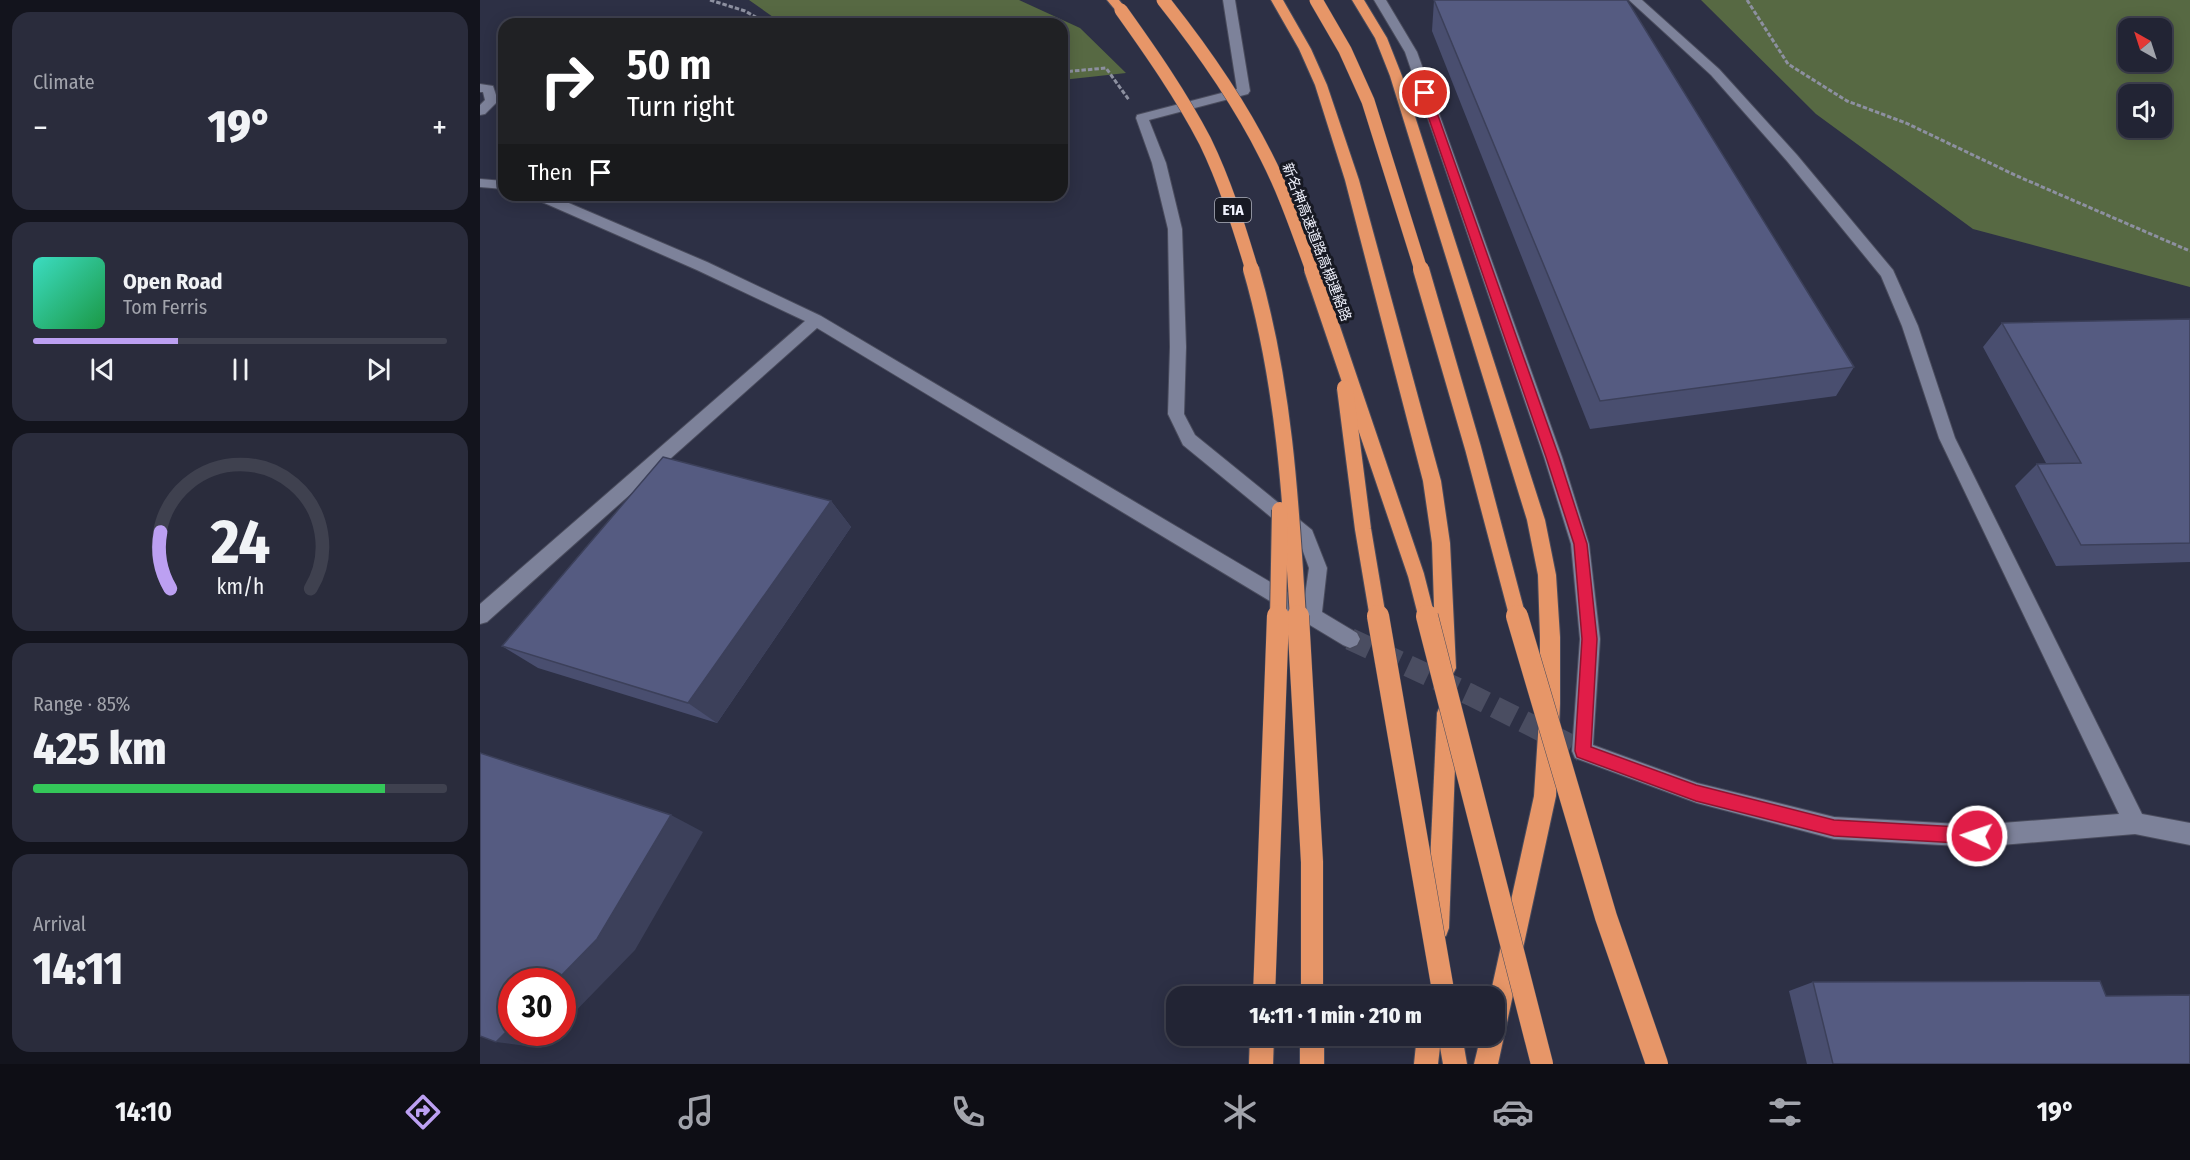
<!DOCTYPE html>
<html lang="en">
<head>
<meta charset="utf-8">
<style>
	body { margin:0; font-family:"Fira Sans Condensed","Noto Sans JP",sans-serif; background:#2a2c3c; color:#f1f3f6; height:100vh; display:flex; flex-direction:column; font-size:22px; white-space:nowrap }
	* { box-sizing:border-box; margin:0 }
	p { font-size:20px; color:#a2a4ac }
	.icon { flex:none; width:33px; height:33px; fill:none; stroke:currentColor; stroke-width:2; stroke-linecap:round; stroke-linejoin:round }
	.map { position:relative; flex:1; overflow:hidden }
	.panel { display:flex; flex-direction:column; gap:12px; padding:12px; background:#13141d; width:480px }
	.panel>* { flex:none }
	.guide { position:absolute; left:18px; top:18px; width:570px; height:183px; border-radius:18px; box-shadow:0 3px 15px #0003,0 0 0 2px #3f414f; background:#202124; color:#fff; overflow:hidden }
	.needle { width:39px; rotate:321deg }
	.buttons { position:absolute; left:1638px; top:18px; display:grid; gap:12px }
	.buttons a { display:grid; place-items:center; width:54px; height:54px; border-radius:12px; background:#222434; box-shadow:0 3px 15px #0003,0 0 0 2px #3f414f; font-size:30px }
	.speed { position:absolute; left:18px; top:968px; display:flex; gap:12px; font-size:30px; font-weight:700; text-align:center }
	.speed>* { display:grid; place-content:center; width:78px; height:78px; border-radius:50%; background:#222434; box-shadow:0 3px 15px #0003,0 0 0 2px #3f414f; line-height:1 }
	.speed .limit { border:9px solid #d22; background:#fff; color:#111 }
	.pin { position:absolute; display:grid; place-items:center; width:51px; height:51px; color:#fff; margin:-26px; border:3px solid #fff; border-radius:50%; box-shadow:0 2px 6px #0007 }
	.me { position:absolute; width:66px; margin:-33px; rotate:273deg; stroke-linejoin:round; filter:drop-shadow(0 0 4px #0008) }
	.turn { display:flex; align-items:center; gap:21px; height:126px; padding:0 30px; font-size:27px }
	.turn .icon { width:78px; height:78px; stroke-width:2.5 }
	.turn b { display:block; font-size:42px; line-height:51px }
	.then { display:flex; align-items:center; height:57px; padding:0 30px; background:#0003; gap:12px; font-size:22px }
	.big { font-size:45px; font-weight:800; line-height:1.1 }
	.panel .tile { flex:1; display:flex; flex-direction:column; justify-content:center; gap:9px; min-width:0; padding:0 21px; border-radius:18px; background:#2a2c3c }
	.panel .dial { align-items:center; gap:0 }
	.dial svg { height:156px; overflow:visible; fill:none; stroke:#3f414f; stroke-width:7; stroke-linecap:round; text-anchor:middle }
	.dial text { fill:#f1f3f6; stroke:none }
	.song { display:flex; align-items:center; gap:18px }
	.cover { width:72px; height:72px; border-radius:9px; background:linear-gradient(135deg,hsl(170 70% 55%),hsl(140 70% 35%)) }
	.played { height:6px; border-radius:3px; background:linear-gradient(90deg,#bca0f2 35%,#3f414f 35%) }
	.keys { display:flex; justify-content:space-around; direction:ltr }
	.heat { display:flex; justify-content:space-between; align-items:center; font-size:33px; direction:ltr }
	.charge { height:9px; border-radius:4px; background:linear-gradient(90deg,#34c759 85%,#3f414f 0) }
	.trip { position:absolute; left:686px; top:986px; width:339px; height:60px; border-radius:18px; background:#222434; box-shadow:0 3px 15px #0003,0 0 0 2px #3f414f; font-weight:800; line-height:60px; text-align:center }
	.menu { display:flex; height:96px; justify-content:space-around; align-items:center; background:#0e0e15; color:#a2a4ac }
	.menu .icon { width:42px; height:42px }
	.menu .active { color:#bca0f2 }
	.menu b { font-size:27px; color:#f1f3f6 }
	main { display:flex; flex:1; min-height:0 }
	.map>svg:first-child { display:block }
</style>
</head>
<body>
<main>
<section class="panel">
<div class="tile"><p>Climate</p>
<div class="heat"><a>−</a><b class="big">19°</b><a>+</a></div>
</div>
<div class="tile">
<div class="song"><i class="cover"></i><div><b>Open Road</b><p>Tom Ferris</p></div></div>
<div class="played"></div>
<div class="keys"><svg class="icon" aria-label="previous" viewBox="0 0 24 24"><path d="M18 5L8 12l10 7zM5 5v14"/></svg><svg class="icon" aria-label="pause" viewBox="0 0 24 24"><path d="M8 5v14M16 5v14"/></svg><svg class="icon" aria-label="next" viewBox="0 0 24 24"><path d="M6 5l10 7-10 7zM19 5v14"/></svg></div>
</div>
<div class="tile dial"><svg viewBox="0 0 100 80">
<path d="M14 69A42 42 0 1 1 86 69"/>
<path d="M14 69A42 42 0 0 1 9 40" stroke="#bca0f2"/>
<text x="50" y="56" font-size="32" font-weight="700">24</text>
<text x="50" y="72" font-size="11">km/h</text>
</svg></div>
<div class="tile"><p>Range · 85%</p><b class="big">425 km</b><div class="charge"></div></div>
<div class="tile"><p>Arrival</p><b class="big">14:11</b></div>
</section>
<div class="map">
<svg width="1710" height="1064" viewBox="0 0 1710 1064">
	<rect width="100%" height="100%" fill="#2d3045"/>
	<g fill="#576943" fill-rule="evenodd">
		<path d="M 269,0 L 539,0 L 600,28 L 646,73 L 582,80 L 582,24 L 303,24 Z"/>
		<path d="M 1221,0 L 1710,0 L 1710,287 L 1493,229 L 1336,114 ZM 1648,28 L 1682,28 L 1682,62 L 1648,62 ZM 1648,94 L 1682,94 L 1682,128 L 1648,128 Z"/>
	</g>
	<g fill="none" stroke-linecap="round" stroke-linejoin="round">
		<path stroke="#4a4d61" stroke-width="22" stroke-dasharray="22 10" stroke-linecap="butt" d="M 870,639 L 991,695 L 1102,751"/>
		<g stroke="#4a4c5d" stroke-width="2">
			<g id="street">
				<path d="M 743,0 L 755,0 L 770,91 L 768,94 L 669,120 L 686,163 L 702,229 L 706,347 L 704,414 L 715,435 L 832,530 L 847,568 L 842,612 L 877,633 L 880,639 L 877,645 L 870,648 L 863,645 L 337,328 L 7,622 L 0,624 L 0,604 L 325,321 L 217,270 L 53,198 L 51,195 L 70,195 L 227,262 L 341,316 L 824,602 L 829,568 L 819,540 L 703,445 L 688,414 L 690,347 L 688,229 L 672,163 L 656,118 L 657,115 L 757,89 Z"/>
				<path d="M 894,0 L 906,0 L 937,52 L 1082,457 L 1109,544 L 1120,639 L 1113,745 L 1217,783 L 1354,817 L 1497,825 L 1639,814 L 1459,438 L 1422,326 L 1401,276 L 1307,161 L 1231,75 L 1149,0 L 1162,0 L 1239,69 L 1317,155 L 1413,270 L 1438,326 L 1475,438 L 1662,814 L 1710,823 L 1710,845 L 1655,834 L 1497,847 L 1354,839 L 1217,803 L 1095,758 L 1092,751 L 1100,639 L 1091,544 L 1064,457 L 925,52 Z"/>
				<path d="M 0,84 L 13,86 L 18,101 L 5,114 L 0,115 L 0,105 L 5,100 L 3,92 L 0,92 Z"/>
				<path d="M 0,179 L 24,181 L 24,189 L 0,187 Z"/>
			</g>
		</g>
		<g stroke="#4a4c5d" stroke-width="2">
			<g id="highway">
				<path d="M 627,0 L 639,0 L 647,10 L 641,13 L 637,12 Z"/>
				<path d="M 791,0 L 803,0 L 831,49 L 847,85 L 879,180 L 961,481 L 970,543 L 976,668 L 973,674 L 966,677 L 959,674 L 956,668 L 952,543 L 943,481 L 865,180 L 835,85 L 819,49 Z"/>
				<path d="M 872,0 L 884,0 L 907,38 L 922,76 L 1065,520 L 1076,575 L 1080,637 L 1080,704 L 1076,796 L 1018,1064 L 994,1064 L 1001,1035 L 1014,1035 L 1014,996 L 1010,996 L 1054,796 L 1060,704 L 1060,637 L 1058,575 L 1047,520 L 910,76 L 895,38 Z"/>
				<path d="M 967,703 L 974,706 L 977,713 L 969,928 L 966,936 L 958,939 L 950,936 L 947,928 L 957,713 L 960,706 Z"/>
				<path d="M 770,1035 L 794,1035 L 793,1064 L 769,1064 Z"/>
				<rect x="820" y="1035" width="24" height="29"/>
				<path d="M 937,1035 L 982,1035 L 987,1064 L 963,1064 L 960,1047 L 958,1064 L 934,1064 Z"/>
			</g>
		</g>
		<g stroke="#8d90a0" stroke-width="3" stroke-dasharray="4.5 2" stroke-linecap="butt">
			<path d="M 230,0 L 265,11 L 288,24"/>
			<path d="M 1267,0 L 1308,64 L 1367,101 L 1426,123 L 1537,176 L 1710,251"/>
			<path d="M 582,72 L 626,68 L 649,100"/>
		</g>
		<use href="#street" fill="#7d829a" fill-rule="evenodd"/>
		<use href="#highway" fill="#e79668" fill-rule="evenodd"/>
		<g stroke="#4a4c5d" stroke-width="14" stroke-linecap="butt">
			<g id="highway-bridge-far2">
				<path d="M 683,0 C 722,49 758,100 786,156 C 805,193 818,232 832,270"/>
				<path d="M 836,0 L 865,50 L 888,101 L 941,270"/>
				<path d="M 641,10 C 671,52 701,95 725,141 C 745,182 759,227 772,270"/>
			</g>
		</g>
		<g stroke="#4a4c5d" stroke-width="18" stroke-linecap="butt">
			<g id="highway-bridge-far1">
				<path d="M 771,269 C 804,382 811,501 818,618"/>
				<path d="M 832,269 L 936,575 L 947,618"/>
				<path d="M 941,269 L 993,448 L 1038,618"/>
				<path d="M 865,388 L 883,529 L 898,618"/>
				<path d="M 798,618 L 800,510"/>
			</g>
		</g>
		<g stroke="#4a4c5d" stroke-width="23" stroke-linecap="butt">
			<g id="highway-bridge">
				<path d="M 818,616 L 832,862 L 832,996"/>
				<path d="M 898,616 L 964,996"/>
				<path d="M 947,616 L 1062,1064"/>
				<path d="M 1037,616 L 1126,917 L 1177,1064"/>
				<path d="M 784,996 L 798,616"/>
			</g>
		</g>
		<use href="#highway-bridge-far2" stroke="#e79668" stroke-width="13"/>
		<use href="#highway-bridge-far1" stroke="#e79668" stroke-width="16"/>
		<use href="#highway-bridge" stroke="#e79668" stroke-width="22"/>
	</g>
	<g fill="#494e6f">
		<path d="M 954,0 L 1374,367 L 1356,396 L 1110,429 L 952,31 Z"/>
		<path d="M 1710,319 L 1710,562 L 1576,566 L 1535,486 L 1557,464 L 1566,463 L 1503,347 L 1522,323 Z"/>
		<path d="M 351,501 L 371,527 L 237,723 L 58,668 L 22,646 Z"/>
		<path d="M 1333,982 L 1626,996 L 1710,1064 L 1327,1064 L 1309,991 Z"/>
	</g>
	<g fill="#3c405a">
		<path d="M 351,501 L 371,527 L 237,723 L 208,703 Z"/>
		<path d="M 191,815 L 223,832 L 155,950 L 82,1025 L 82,981 L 76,981 Z"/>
		<path d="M 32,1026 L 32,1032 L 76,1032 L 61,1048 L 16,1042 Z"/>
	</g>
	<g fill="#555b81" stroke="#3c405a" stroke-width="1.5">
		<path d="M 954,0 L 1147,0 L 1374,367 L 1120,401 Z"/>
		<path d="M 1710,319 L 1710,543 L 1601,545 L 1557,464 L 1601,463 L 1522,323 Z"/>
		<path d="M 183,457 L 351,501 L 208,703 L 22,646 Z"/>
		<path d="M 0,753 L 191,815 L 117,939 L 76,981 L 32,981 L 32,1026 L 16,1042 L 0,1036 Z"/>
		<path d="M 1620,981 L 1626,996 L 1710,995 L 1710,1064 L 1353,1064 L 1333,982 Z"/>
	</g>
	<path fill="#e11d48" stroke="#92132f" stroke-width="1.5" d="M 945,90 L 950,93 L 1079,457 L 1107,544 L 1117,639 L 1111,747 L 1216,785 L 1354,820 L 1497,828 L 1503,830 L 1506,836 L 1503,842 L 1497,844 L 1354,836 L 1216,801 L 1097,757 L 1095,751 L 1102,639 L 1094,544 L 1066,457 L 940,93 Z"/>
	<g text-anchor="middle" stroke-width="6" stroke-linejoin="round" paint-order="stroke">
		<g font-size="14" fill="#f0f2fd" stroke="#171923">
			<text transform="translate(837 242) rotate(69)" y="5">新名神高速道路高槻連絡路</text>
		</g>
		<rect fill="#171923" stroke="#afb1bc" stroke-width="1.5" x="735" y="198" width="36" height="24" rx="4.5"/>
		<g font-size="15" font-weight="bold" fill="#f0f2fd">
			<text x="753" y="215">E1A</text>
		</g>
	</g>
</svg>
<div class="buttons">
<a><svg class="needle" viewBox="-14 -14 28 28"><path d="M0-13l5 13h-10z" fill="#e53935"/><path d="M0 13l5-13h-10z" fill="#a2a4ac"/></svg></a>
<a><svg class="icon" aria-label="sound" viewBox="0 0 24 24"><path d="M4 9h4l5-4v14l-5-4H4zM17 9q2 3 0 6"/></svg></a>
</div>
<div class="speed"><div class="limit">30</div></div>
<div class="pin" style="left:945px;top:93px;background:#d93025"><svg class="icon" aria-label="arrive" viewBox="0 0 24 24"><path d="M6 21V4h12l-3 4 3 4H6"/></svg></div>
<svg class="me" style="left:1497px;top:836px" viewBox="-20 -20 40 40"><circle r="17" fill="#e11d48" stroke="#fff" stroke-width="3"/><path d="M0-11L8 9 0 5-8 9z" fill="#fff"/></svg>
<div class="trip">14:11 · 1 min · 210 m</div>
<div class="guide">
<div class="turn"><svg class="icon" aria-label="right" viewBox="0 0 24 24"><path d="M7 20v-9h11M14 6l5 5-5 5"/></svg><div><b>50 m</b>Turn right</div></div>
<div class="then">Then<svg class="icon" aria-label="arrive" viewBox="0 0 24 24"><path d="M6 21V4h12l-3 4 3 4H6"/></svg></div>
</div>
</div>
</main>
<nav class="menu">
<b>14:10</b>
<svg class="icon active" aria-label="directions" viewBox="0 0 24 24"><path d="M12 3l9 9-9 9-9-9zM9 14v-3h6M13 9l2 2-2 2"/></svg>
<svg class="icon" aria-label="music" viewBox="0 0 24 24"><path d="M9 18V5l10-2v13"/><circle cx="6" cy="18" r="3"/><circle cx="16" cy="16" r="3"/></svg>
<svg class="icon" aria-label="phone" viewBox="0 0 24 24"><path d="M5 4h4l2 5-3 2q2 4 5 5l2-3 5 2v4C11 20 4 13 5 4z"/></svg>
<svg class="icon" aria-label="climate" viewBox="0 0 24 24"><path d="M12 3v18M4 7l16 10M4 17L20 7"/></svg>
<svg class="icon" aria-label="car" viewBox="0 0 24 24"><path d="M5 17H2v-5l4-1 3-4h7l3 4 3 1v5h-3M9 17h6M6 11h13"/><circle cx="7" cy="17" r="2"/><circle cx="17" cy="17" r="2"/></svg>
<svg class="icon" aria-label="filters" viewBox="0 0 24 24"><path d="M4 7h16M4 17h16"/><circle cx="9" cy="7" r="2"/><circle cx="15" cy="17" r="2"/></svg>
<b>19°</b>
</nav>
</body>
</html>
